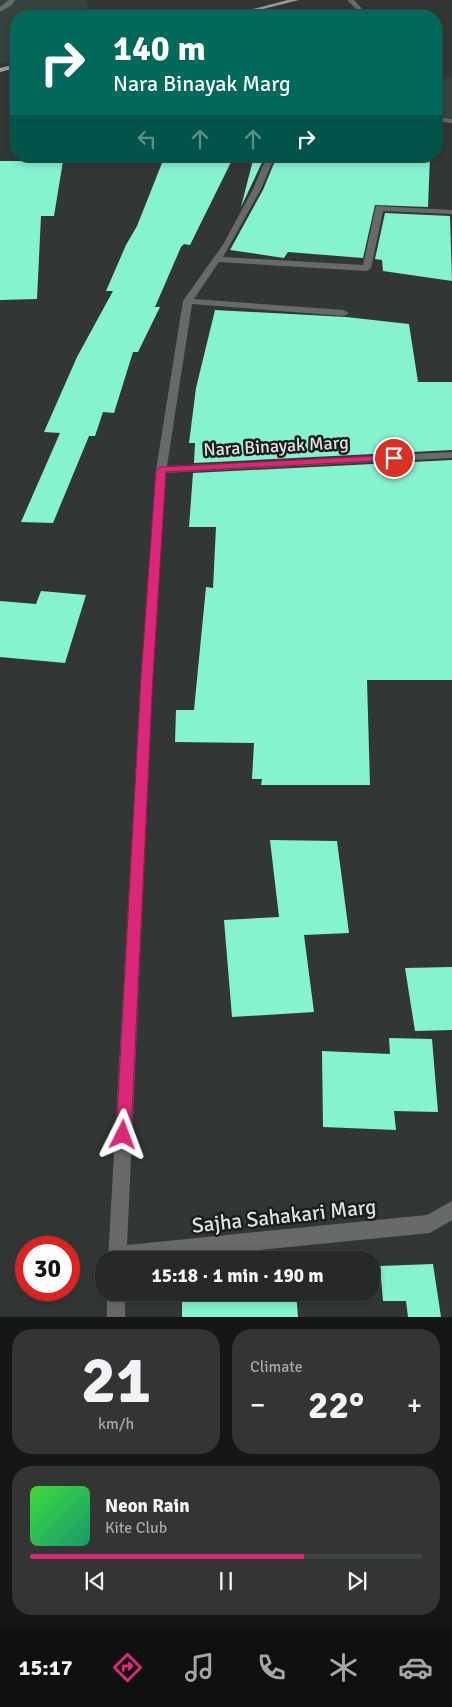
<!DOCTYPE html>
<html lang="en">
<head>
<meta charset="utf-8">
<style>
	body { margin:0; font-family:Signika,sans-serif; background:#323534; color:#f1f3f6; height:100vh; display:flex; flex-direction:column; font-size:19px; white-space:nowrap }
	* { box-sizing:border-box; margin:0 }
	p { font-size:16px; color:#a4a6a8 }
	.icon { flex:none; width:28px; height:28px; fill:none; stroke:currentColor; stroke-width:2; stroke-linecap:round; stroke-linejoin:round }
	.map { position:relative; height:1317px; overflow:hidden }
	.details { display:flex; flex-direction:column; gap:12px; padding:12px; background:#151716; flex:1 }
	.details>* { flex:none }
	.banner { position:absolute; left:10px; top:10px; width:432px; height:152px; border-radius:20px; box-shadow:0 2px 8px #0003,0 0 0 1px #424545; background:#00695c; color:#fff; overflow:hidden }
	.speed { position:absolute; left:15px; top:1236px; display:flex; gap:10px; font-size:25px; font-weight:700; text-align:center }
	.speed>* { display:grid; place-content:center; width:65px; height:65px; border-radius:50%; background:#262928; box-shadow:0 2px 8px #0003,0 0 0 1px #424545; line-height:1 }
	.speed .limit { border:8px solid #d22; background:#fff; color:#111 }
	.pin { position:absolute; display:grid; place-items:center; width:42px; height:42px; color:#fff; margin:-21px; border:2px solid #fff; border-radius:50%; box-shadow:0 1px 5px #0007 }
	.me { position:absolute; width:55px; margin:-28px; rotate:3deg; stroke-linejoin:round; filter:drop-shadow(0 0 4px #0008) }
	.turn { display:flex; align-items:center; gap:18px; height:105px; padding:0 20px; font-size:22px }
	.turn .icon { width:65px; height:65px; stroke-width:2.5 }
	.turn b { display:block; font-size:35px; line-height:42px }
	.lanes { display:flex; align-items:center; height:48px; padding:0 20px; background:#0003; justify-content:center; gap:25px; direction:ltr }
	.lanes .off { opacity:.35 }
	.big { font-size:38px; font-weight:700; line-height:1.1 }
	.details .widget { flex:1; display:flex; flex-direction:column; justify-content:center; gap:8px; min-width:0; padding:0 18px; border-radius:20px; background:#323534 }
	.details .dial { align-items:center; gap:0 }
	.dial b { font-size:65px; line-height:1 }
	.song { display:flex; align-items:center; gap:15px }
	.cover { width:60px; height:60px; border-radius:8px; background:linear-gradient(135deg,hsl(120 70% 55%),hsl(160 70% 35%)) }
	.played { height:5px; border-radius:2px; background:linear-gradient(90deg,#db2777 70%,#424545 70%) }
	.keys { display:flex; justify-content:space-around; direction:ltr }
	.heat { display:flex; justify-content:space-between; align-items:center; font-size:28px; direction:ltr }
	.details .tiles { flex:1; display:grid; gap:12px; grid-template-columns:1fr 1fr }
	.widget:last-child { grid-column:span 2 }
	.trip { position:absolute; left:95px; top:1251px; width:285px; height:50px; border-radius:20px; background:#262928; box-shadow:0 2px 8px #0003,0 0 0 1px #424545; font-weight:700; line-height:50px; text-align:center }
	.menu { display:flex; height:80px; justify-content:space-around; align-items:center; background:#0f1010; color:#a4a6a8 }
	.menu .icon { width:35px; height:35px }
	.menu .selected { color:#db2777 }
	.menu b { font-size:22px; color:#f1f3f6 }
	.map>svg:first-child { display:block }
</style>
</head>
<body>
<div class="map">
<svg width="452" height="1317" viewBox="0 0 452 1317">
	<rect width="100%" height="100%" fill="#323735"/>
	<g fill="#37433f">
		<path d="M 0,0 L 85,0 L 92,16 L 16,16 L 16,61 L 0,64 Z"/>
		<path d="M 436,76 L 452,77 L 452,119 L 436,117 Z"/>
	</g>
	<g fill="#85f2d0">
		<path d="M 196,156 L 234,156 L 190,245 L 184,244 L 181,247 L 155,307 L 160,307 L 138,352 L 133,352 L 114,413 L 103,412 L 95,436 L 89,436 L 53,523 L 21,522 L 60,433 L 44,432 L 77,357 L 113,291 L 106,291 L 126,245 L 137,226 L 162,163 L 168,163 L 171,159 L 196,162 Z"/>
		<path d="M 254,156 L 265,156 L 241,207 Z"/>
		<path d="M 277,156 L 430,156 L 428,207 L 375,205 L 363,258 L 288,252 L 284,258 L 230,250 L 263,190 Z"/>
		<path d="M 0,161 L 63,161 L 54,216 L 41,216 L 37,299 L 0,300 Z"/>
		<path d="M 385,213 L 450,216 L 452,281 L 383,271 L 382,260 L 375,259 Z"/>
		<path d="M 215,310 L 346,317 L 409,324 L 418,382 L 452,382 L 452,450 L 194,463 L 195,443 L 189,443 L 196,388 Z"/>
		<path d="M 452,460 L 452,680 L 367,680 L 370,785 L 261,785 L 262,779 L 252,779 L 254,743 L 175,742 L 176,710 L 194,710 L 206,587 L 213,588 L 216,527 L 189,527 L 193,473 Z"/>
		<path d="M 41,591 L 86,595 L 65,663 L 0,657 L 0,601 L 36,604 Z"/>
		<path d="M 270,840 L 337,841 L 349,933 L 304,935 L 314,1012 L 232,1017 L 224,920 L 279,917 Z"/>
		<path d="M 452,967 L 452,1030 L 415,1031 L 405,968 Z"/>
		<path d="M 389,1038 L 432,1039 L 438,1112 L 394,1111 L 396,1130 L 323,1127 L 322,1051 L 390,1054 Z"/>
		<path d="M 294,1251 L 294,1260 L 182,1260 L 260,1252 Z"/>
		<path d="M 433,1264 L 441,1317 L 408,1317 L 406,1301 L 383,1301 L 380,1266 Z"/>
		<path d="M 182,1292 L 296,1292 L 298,1317 L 182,1317 Z"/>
	</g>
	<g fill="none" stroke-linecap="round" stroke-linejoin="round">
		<path stroke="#8e9391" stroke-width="2" stroke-dasharray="2 2" stroke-linecap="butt" d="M 10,91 L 16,106"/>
		<path fill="#686a69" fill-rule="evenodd" d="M 9,0 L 15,0 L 12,5 L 0,12 L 0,7 Z"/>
		<g fill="#686a69" fill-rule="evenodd">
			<path d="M 347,0 L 354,0 L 369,16 L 363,16 Z"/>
			<path d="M 436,117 L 452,119 L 452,123 L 436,121 Z"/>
			<path d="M 267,156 L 275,156 L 261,189 L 223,257 L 363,265 L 376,206 L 452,210 L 452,214 L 383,211 L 371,268 L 367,271 L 219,262 L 194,299 L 344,310 L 349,313 L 344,316 L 192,304 L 167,466 L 452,452 L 452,458 L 166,473 L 153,676 L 127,1245 L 427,1215 L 452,1201 L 452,1220 L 430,1233 L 158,1260 L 108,1260 L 141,676 L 156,470 L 183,301 L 224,243 L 253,189 Z"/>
			<rect x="107" y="1292" width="18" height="25"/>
		</g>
		<g fill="#989d9b" fill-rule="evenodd">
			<path d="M 288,0 L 299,0 L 235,16 L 225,16 Z"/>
			<path d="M 16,64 L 16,68 L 0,72 L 0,68 Z"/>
		</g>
	</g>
	<path fill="#db2777" stroke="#8e194d" d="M 394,455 L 397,456 L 397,460 L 166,472 L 153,676 L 131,1135 L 129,1141 L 123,1143 L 118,1141 L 116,1135 L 141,676 L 156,470 L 161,467 Z"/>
	<g text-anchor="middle" stroke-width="5" stroke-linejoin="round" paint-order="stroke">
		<g font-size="18" fill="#e0e4e2" stroke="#1c1e1d">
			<text transform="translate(276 446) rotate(-3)" y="6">Nara Binayak Marg</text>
		</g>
		<g font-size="21" fill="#e0e4e2" stroke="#1c1e1d">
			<text transform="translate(284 1216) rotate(-6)" y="7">Sajha Sahakari Marg</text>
		</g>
	</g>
</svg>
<div class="speed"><div class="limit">30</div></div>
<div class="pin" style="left:394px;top:458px;background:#d93025"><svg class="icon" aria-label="arrive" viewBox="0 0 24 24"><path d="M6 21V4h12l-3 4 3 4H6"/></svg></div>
<svg class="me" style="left:123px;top:1135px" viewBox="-20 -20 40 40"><path d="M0-17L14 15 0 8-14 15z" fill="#db2777" stroke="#fff" stroke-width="4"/></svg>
<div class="trip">15:18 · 1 min · 190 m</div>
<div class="banner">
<div class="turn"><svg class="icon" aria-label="right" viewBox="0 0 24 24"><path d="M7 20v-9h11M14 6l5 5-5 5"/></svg><div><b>140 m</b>Nara Binayak Marg</div></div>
<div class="lanes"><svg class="icon off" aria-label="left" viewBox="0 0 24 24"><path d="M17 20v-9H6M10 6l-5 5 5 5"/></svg><svg class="icon off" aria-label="ahead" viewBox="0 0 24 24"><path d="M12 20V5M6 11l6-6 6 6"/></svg><svg class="icon off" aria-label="ahead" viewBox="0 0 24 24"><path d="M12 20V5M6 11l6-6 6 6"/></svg><svg class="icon" aria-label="right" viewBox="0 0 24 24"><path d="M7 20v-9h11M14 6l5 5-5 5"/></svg></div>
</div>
</div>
<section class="details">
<div class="tiles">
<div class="widget dial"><b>21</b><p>km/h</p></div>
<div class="widget"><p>Climate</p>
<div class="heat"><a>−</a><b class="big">22°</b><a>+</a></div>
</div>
<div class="widget">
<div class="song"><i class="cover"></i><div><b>Neon Rain</b><p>Kite Club</p></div></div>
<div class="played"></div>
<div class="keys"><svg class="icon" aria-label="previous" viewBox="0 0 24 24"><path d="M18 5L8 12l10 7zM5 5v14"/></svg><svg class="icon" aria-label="pause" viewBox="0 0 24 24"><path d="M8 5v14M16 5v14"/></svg><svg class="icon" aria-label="next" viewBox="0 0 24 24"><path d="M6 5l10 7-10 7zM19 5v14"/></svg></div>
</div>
</div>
</section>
<nav class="menu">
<b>15:17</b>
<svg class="icon selected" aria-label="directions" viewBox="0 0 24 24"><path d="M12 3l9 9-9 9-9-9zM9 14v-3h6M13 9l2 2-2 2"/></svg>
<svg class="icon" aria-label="music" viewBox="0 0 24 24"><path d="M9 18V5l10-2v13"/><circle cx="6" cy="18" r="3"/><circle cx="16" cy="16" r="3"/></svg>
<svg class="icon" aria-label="phone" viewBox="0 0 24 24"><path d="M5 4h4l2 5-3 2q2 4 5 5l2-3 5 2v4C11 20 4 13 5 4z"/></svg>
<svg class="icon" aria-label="climate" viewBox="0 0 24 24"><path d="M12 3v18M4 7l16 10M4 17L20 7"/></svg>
<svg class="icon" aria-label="car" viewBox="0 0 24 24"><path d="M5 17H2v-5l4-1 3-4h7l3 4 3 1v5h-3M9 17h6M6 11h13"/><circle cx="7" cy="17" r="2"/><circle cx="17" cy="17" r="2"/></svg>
</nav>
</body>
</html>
